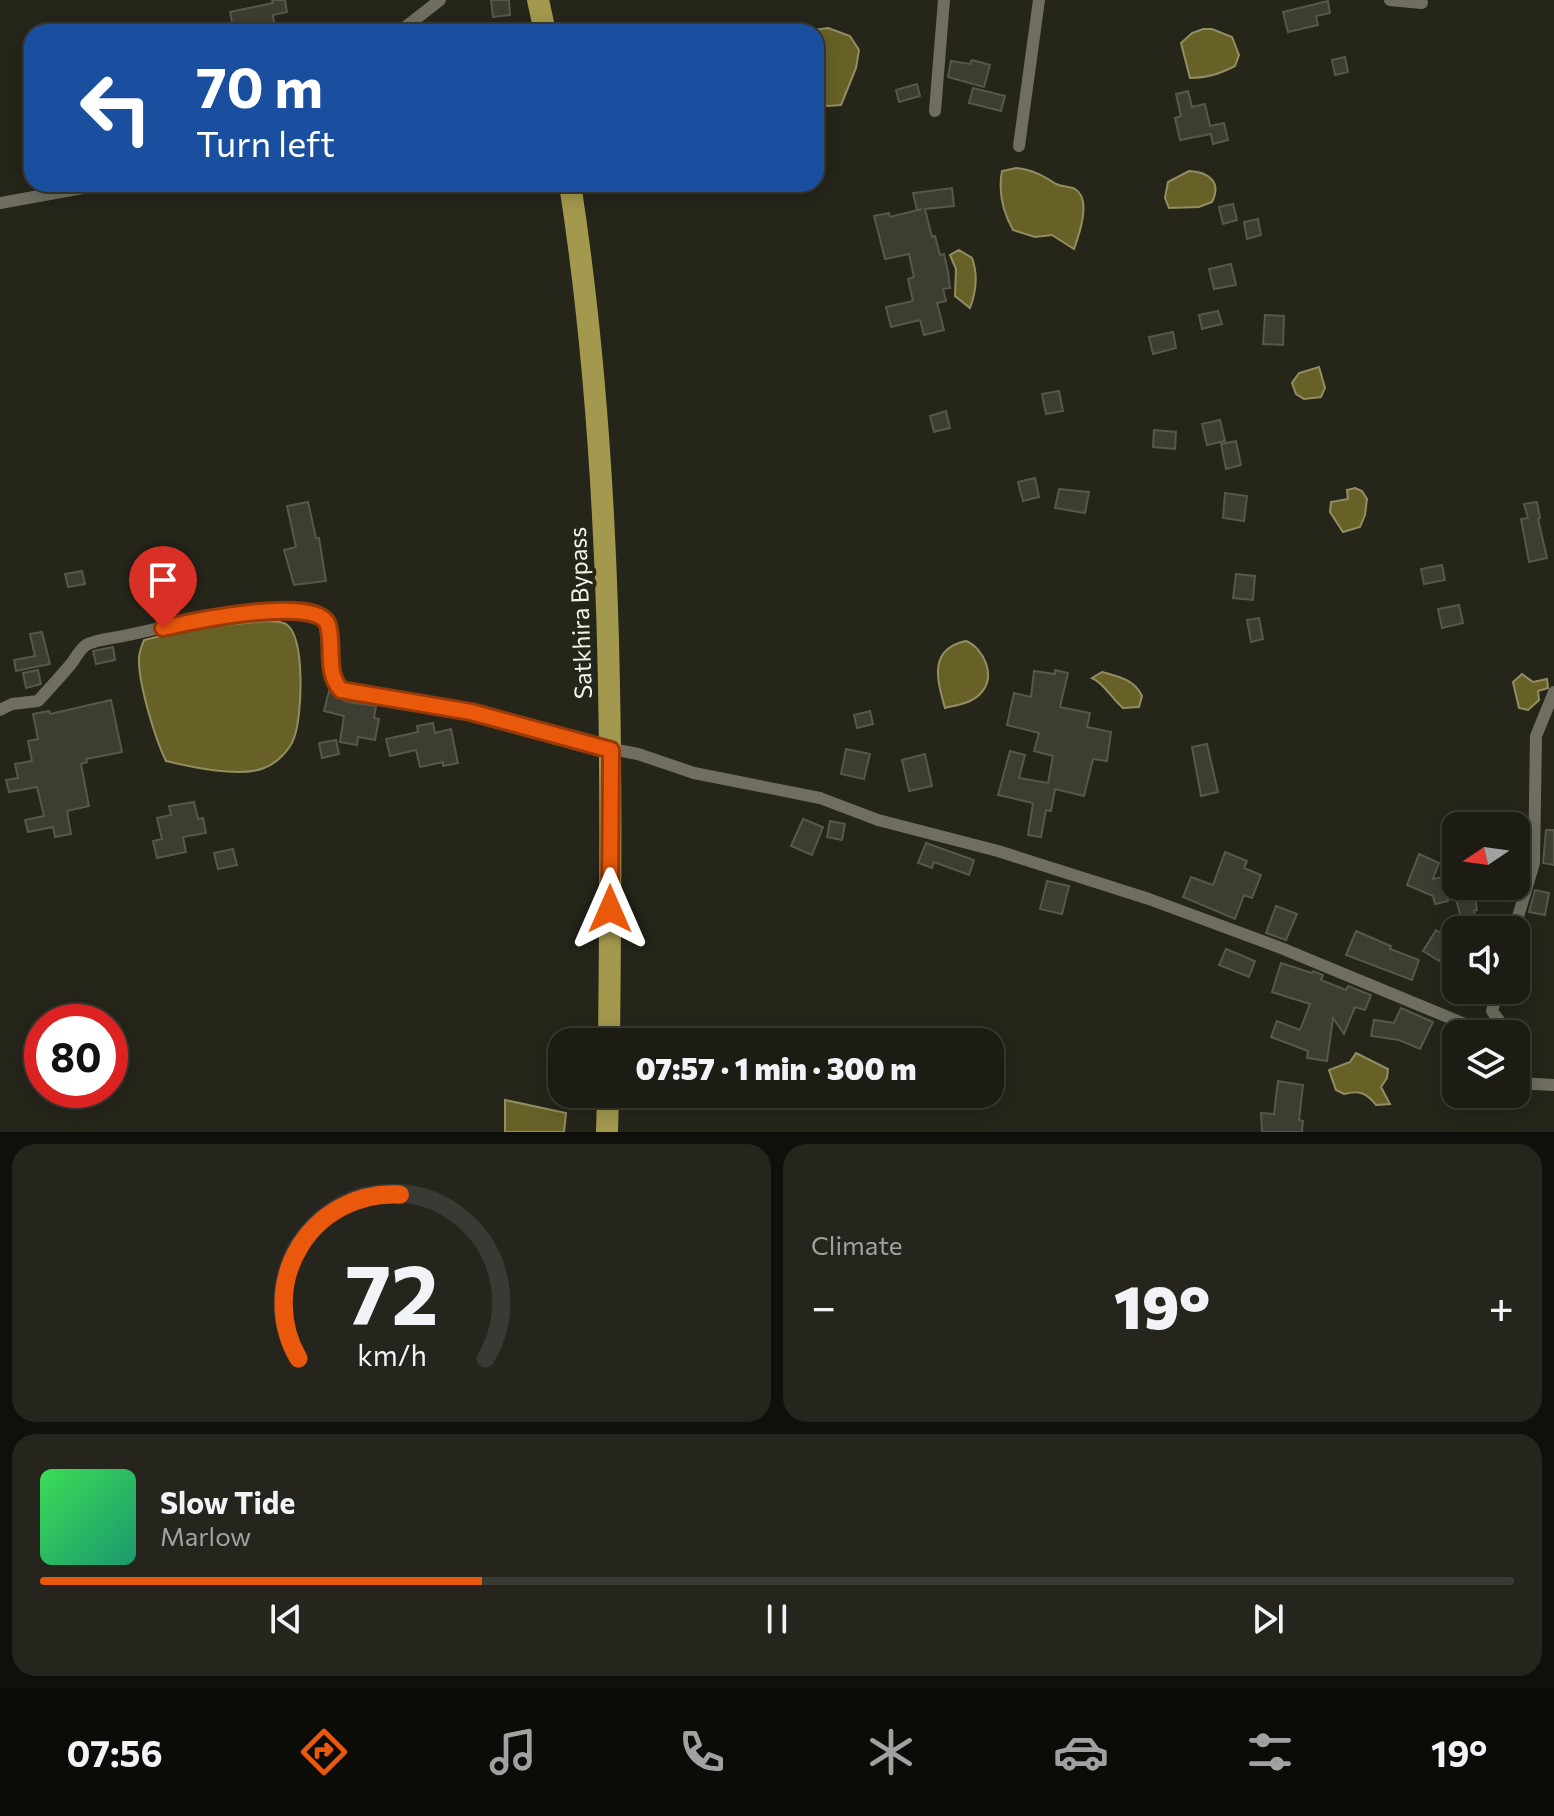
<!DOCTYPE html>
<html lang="en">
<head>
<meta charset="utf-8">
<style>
	body { margin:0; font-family:Commissioner,sans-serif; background:#25251d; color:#f1f3f6; height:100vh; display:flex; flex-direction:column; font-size:30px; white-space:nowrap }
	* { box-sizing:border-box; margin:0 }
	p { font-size:26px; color:#a0a1a0 }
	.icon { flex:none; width:44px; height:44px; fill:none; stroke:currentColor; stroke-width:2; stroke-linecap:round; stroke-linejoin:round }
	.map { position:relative; height:1132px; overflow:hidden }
	.drawer { display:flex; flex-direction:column; gap:12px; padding:12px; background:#0f0f0b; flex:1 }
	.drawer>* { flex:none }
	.hud { position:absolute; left:24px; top:24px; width:800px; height:168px; border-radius:24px; box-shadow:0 4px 20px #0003,0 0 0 2px #3a3a34; background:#1a4fa0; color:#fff; overflow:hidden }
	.needle { width:52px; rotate:257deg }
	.buttons { position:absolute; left:1442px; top:812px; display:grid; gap:16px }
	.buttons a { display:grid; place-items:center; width:88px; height:88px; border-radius:16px; background:#1c1c14; box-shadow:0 4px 20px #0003,0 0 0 2px #3a3a34; font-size:40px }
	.speed { position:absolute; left:24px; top:1004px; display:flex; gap:16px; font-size:40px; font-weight:700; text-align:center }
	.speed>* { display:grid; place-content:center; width:104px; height:104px; border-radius:50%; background:#1c1c14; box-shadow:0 4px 20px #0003,0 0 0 2px #3a3a34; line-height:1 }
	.speed .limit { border:12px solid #d22; background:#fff; color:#111 }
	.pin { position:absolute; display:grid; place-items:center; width:68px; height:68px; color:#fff; margin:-82px -34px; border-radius:50% 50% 50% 0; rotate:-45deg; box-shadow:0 0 8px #0007 }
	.pin .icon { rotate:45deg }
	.me { position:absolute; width:88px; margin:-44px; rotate:0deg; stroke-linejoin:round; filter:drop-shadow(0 0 6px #0008) }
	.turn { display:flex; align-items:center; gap:28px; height:168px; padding:0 40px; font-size:36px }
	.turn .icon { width:104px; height:104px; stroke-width:2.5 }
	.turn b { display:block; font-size:56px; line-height:68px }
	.big { font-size:60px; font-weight:800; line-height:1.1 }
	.drawer .widget { flex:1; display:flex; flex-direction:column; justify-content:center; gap:12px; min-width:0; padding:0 28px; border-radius:24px; background:#25251d }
	.drawer .dial { align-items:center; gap:0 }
	.dial svg { height:208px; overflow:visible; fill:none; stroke:#3a3a34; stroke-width:7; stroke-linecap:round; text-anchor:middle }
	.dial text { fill:#f1f3f6; stroke:none }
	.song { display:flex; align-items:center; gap:24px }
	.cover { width:96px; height:96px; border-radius:12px; background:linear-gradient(135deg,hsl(130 70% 55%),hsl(160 70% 35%)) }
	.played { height:8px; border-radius:4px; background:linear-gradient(90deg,#ea580c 30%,#3a3a34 30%) }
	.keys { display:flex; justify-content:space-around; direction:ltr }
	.heat { display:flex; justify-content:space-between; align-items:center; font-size:44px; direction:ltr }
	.drawer .tiles { flex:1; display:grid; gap:12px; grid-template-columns:1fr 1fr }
	.widget:last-child { grid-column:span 2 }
	.trip { position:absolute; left:548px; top:1028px; width:456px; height:80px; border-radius:24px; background:#1c1c14; box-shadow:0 4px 20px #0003,0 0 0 2px #3a3a34; font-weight:800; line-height:80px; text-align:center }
	.tab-bar { display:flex; height:128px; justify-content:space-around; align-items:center; background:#0b0b08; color:#a0a1a0 }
	.tab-bar .icon { width:56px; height:56px }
	.tab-bar .active { color:#ea580c }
	.tab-bar b { font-size:36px; color:#f1f3f6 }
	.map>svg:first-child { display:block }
</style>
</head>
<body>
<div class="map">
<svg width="1554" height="1132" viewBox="0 0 1554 1132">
	<rect width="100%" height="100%" fill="#26251a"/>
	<g fill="#686127" stroke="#928d62" stroke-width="2">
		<path d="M 828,28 L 850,36 L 859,50 L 856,68 L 841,105 L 828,106 L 816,103 L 816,32 L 799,32 Z"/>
		<path d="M 1203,29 L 1212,29 L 1232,37 L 1239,55 L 1235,66 C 1219,74 1207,78 1190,78 L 1181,43 L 1192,33 Z"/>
		<path d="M 1016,168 C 1033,170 1042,175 1056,184 C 1062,187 1069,186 1075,189 C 1092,199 1079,235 1074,249 L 1052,235 L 1035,237 L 1013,230 C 1003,212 998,192 1002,171 Z"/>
		<path d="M 1189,171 C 1209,172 1222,182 1212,202 L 1199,207 L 1169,208 L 1165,198 L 1168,182 Z"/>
		<path d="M 959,250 L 972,258 C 978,274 976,292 970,308 L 955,296 L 956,269 L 950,255 Z"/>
		<path d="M 1319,367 L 1325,388 L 1321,397 L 1304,399 L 1296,394 L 1292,383 L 1299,373 Z"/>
		<path d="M 1355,488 L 1362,491 L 1367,499 L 1365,515 L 1360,527 L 1343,532 L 1330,512 L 1331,502 L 1348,499 L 1347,490 Z"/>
		<path d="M 268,621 C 273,622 281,621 286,624 C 306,637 302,718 294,738 C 290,750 276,764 264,768 C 240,778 191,767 166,761 C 155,739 138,682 139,658 C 139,652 142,645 144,640 L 193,628 Z"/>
		<path d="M 966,641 C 984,648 997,677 980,694 C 972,703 957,705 945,708 C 937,680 928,649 966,641 Z"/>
		<path d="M 1102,672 C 1118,676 1135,680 1142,696 L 1139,707 L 1123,708 C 1112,699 1104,683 1092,678 Z"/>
		<path d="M 1522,674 L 1533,682 L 1547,679 L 1548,688 L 1538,691 L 1539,700 L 1528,710 L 1519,708 L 1513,682 Z"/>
		<path d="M 1356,1053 L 1388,1069 L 1387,1078 L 1381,1087 L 1390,1104 L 1376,1105 C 1367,1093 1359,1090 1344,1094 L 1336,1090 L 1329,1070 L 1350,1062 Z"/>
		<path d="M 505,1100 L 566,1113 L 564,1132 L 505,1132 Z"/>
	</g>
	<g fill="#3e3d32" stroke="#58574b" stroke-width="2">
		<path d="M 272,0 L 285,0 L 287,12 L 273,15 L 274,23 L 234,32 L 230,12 L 273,3 Z"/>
		<path d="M 491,0 L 509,0 L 510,15 L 493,17 Z"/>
		<path d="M 1328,1 L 1330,13 L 1316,16 L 1318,25 L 1288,32 L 1283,12 Z"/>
		<path d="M 1345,57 L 1348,72 L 1335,75 L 1332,60 Z"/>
		<path d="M 972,60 L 990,65 L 984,87 L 948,77 L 951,61 L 970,64 Z"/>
		<path d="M 917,84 L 920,96 L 899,102 L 896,90 Z"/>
		<path d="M 973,88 L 1005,96 L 1001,111 L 969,103 Z"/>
		<path d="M 1188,91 L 1192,107 L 1205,104 L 1210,126 L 1224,123 L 1228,140 L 1213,144 L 1211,134 L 1180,140 L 1175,118 L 1181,116 L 1176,94 Z"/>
		<path d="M 952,188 L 954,206 L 925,209 L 932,237 L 935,236 L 940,255 L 944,254 L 948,272 L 950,288 L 943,289 L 946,301 L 937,303 L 944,330 L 924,335 L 920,320 L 891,327 L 886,307 L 913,301 L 908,279 L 914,277 L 909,254 L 885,259 L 874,216 L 889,213 L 890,217 L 922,209 L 917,210 L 913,193 Z"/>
		<path d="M 1233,204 L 1237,220 L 1223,224 L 1219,207 Z"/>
		<path d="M 1258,219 L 1261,235 L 1247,239 L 1244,222 Z"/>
		<path d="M 1231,264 L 1236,285 L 1214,289 L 1209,269 Z"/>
		<path d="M 1218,311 L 1222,324 L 1202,329 L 1199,315 Z"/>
		<path d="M 1265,315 L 1284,316 L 1283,345 L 1263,344 Z"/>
		<path d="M 1173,332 L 1176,348 L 1153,354 L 1149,337 Z"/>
		<path d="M 1059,391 L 1063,411 L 1046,414 L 1042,394 Z"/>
		<path d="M 946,411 L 950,428 L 934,432 L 930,416 Z"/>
		<path d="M 1220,420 L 1225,441 L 1207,445 L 1202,424 Z"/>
		<path d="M 1154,430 L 1176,432 L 1175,449 L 1153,447 Z"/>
		<path d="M 1236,441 L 1241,465 L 1226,469 L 1221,444 Z"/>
		<path d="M 1035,478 L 1039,497 L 1023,501 L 1018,482 Z"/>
		<path d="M 1059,489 L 1089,492 L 1085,513 L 1055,508 Z"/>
		<path d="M 1225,493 L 1247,496 L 1244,521 L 1223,518 Z"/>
		<path d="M 308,502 L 316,538 L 319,538 L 326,581 L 294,585 L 284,550 L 296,547 L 287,506 Z"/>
		<path d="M 1537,502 L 1540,518 L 1538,519 L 1547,558 L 1529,562 L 1521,519 L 1528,518 L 1524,504 Z"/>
		<path d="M 1442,565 L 1445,580 L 1424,584 L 1421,569 Z"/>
		<path d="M 82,571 L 85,584 L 68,587 L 65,574 Z"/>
		<path d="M 1236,574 L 1255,576 L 1253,600 L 1233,598 Z"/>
		<path d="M 1459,605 L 1463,623 L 1442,628 L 1438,609 Z"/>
		<path d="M 1259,618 L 1263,639 L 1251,642 L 1247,620 Z"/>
		<path d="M 42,632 L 50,664 L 16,671 L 14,660 L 35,656 L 30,634 Z"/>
		<path d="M 113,647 L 115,660 L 96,664 L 93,651 Z"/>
		<path d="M 38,670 L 41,684 L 26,688 L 23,673 Z"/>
		<path d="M 1055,670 L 1068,673 L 1060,707 L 1090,713 L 1087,727 L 1111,732 L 1107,761 L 1093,759 L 1084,796 L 1055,789 L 1051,811 L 1046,810 L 1041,837 L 1028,835 L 1033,803 L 998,795 L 1010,751 L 1025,755 L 1019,778 L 1048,783 L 1053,756 L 1034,751 L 1039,733 L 1007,725 L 1014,693 L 1031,697 L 1034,671 L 1055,674 Z"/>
		<path d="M 329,691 L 347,702 L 376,706 L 374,718 L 379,719 L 375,740 L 358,737 L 357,745 L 340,742 L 344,716 L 324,711 Z"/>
		<path d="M 111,700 L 122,752 L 86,759 L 87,762 L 81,764 L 89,806 L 67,811 L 71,834 L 55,837 L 53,827 L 28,832 L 25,820 L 44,816 L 37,787 L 9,792 L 6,780 L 18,778 L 15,764 L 32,761 L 28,741 L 38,739 L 33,714 L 49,711 L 50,714 Z"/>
		<path d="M 870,711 L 873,724 L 857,728 L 854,715 Z"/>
		<path d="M 433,723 L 435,733 L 451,729 L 458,763 L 443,766 L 443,762 L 420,767 L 416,750 L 390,756 L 386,739 L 418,732 L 417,726 Z"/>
		<path d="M 336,740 L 339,754 L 322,758 L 319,743 Z"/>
		<path d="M 1207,744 L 1218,792 L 1201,796 L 1192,747 Z"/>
		<path d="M 846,749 L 870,754 L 864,779 L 841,774 Z"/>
		<path d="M 925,754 L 932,786 L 909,791 L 902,760 Z"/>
		<path d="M 194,802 L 198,819 L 203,818 L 206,833 L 183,837 L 186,852 L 157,858 L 153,841 L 162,839 L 157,818 L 171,815 L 169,806 Z"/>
		<path d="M 803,819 L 823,827 L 812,855 L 791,846 Z"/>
		<path d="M 830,821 L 845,824 L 842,840 L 827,837 Z"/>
		<path d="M 1456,826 L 1456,848 L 1446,850 L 1441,829 Z"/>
		<path d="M 1546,830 L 1554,830 L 1554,865 L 1543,863 Z"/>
		<path d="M 926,843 L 974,860 L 969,875 L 934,862 L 932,868 L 918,863 Z"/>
		<path d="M 233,849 L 237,865 L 218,869 L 214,853 Z"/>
		<path d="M 1225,852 L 1247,861 L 1244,868 L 1261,875 L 1252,898 L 1244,895 L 1235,919 L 1183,897 L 1191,877 L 1213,885 Z"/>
		<path d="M 1419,854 L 1439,863 L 1433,879 L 1443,877 L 1448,901 L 1435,904 L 1433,896 L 1407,885 Z"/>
		<path d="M 1047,881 L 1069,886 L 1062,914 L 1040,909 Z"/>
		<path d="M 1535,890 L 1549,893 L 1545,915 L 1529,912 Z"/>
		<path d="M 1474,892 L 1477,910 L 1474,911 L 1478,927 L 1464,930 L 1456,899 L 1460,893 Z"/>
		<path d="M 1276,906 L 1297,914 L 1286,940 L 1266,933 Z"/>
		<path d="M 1436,930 L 1453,940 L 1439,961 L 1423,951 Z"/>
		<path d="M 1356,931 L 1391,946 L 1390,949 L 1419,960 L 1412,980 L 1346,955 Z"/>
		<path d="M 1226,949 L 1255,961 L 1249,977 L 1219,965 Z"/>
		<path d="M 1281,963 L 1312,973 L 1313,971 L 1323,975 L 1321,980 L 1346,990 L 1348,986 L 1371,995 L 1365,1010 L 1355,1007 L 1344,1034 L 1333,1018 L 1327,1061 L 1307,1058 L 1308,1051 L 1271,1037 L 1277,1021 L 1300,1030 L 1310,1004 L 1272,992 Z"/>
		<path d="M 1401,1008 L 1433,1022 L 1420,1049 L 1399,1040 L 1371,1036 L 1374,1020 L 1394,1023 Z"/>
		<path d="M 1278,1081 L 1303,1085 L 1299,1120 L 1303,1121 L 1302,1132 L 1262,1132 L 1261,1113 L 1274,1114 Z"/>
	</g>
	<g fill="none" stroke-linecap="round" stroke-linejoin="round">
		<g stroke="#6f6e61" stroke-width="12">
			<path d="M 1390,0 L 1422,3"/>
			<path d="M 399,32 L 440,0"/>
			<path d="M 935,111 L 944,0"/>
			<path d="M 1019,146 L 1039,0"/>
			<path d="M 0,203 L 105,184"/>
			<path d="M 0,710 L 12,704 L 38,701 C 49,689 60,677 71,664 C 75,659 80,649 86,645 C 96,639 116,638 128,635 C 165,627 293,596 323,617 C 345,633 314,679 349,693 L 471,712 L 575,742 L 638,754 L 694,773 L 820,798 L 878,820 L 998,851 L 1149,899 L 1281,948 L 1489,1034"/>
			<path d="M 1514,930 L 1534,863 L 1536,736 L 1554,692"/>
			<path d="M 1498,990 L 1492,1011 L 1509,1034"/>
			<path d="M 1516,1044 L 1517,1083 L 1554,1085"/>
		</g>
		<g stroke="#a3994e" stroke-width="22">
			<path d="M 538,0 L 545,32"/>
			<path d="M 570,184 C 614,468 612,755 609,1042"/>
			<path d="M 607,1132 L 608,1094"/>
		</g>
	</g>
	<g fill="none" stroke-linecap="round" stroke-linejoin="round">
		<g stroke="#983908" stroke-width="20">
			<path id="route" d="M 163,628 C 189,622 318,594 328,625 C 334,646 325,673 341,690 L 471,712 L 611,750 L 610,909"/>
		</g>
		<use href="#route" stroke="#ea580c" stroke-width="14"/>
	</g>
	<g text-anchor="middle" stroke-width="8" stroke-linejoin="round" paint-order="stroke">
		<g font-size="24" fill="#f3f3eb" stroke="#26251a">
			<text transform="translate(581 613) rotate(-92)" y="8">Satkhira Bypass</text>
		</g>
	</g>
</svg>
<div class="buttons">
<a><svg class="needle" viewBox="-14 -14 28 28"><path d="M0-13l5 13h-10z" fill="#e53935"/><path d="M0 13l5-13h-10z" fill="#a0a1a0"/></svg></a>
<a><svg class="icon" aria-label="sound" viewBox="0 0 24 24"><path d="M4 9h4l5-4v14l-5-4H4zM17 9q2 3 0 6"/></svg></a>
<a><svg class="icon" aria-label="layers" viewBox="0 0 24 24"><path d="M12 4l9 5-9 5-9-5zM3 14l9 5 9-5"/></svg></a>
</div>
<div class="speed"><div class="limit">80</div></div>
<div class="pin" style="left:163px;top:628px;background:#d93025"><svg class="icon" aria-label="arrive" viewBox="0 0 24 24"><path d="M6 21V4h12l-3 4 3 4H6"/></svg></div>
<svg class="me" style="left:610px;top:909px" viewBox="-20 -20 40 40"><path d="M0-17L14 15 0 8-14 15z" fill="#ea580c" stroke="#fff" stroke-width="4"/></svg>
<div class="trip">07:57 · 1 min · 300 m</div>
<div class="hud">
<div class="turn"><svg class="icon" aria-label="left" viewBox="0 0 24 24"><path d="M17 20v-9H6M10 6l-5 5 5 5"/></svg><div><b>70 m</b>Turn left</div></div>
</div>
</div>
<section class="drawer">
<div class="tiles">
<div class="widget dial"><svg viewBox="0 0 100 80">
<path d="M14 69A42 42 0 1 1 86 69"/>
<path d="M14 69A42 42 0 0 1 53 6" stroke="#ea580c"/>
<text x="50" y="56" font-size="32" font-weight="700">72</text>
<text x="50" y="72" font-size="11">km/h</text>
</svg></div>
<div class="widget"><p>Climate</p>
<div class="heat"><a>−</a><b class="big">19°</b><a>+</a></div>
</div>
<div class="widget">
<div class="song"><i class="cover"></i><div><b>Slow Tide</b><p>Marlow</p></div></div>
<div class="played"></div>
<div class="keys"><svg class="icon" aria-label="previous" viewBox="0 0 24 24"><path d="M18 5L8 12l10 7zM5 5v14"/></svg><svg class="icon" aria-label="pause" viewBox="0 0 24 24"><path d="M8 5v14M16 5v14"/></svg><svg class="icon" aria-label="next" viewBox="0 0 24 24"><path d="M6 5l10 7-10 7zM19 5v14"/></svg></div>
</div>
</div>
</section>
<nav class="tab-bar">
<b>07:56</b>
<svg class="icon active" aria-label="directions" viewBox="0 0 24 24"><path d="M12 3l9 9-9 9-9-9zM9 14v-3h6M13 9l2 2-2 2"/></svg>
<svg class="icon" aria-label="music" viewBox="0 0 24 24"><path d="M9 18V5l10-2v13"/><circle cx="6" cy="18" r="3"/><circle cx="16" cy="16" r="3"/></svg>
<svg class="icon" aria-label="phone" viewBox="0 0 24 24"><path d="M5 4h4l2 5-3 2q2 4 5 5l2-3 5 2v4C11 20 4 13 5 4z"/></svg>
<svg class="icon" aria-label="climate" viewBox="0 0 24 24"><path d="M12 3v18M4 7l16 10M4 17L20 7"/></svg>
<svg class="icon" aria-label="car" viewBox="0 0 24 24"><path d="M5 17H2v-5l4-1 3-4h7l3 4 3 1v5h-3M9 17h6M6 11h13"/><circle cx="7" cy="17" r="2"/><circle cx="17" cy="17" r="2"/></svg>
<svg class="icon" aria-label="filters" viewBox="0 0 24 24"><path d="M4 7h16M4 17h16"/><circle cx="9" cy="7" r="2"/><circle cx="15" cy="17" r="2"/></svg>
<b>19°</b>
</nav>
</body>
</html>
